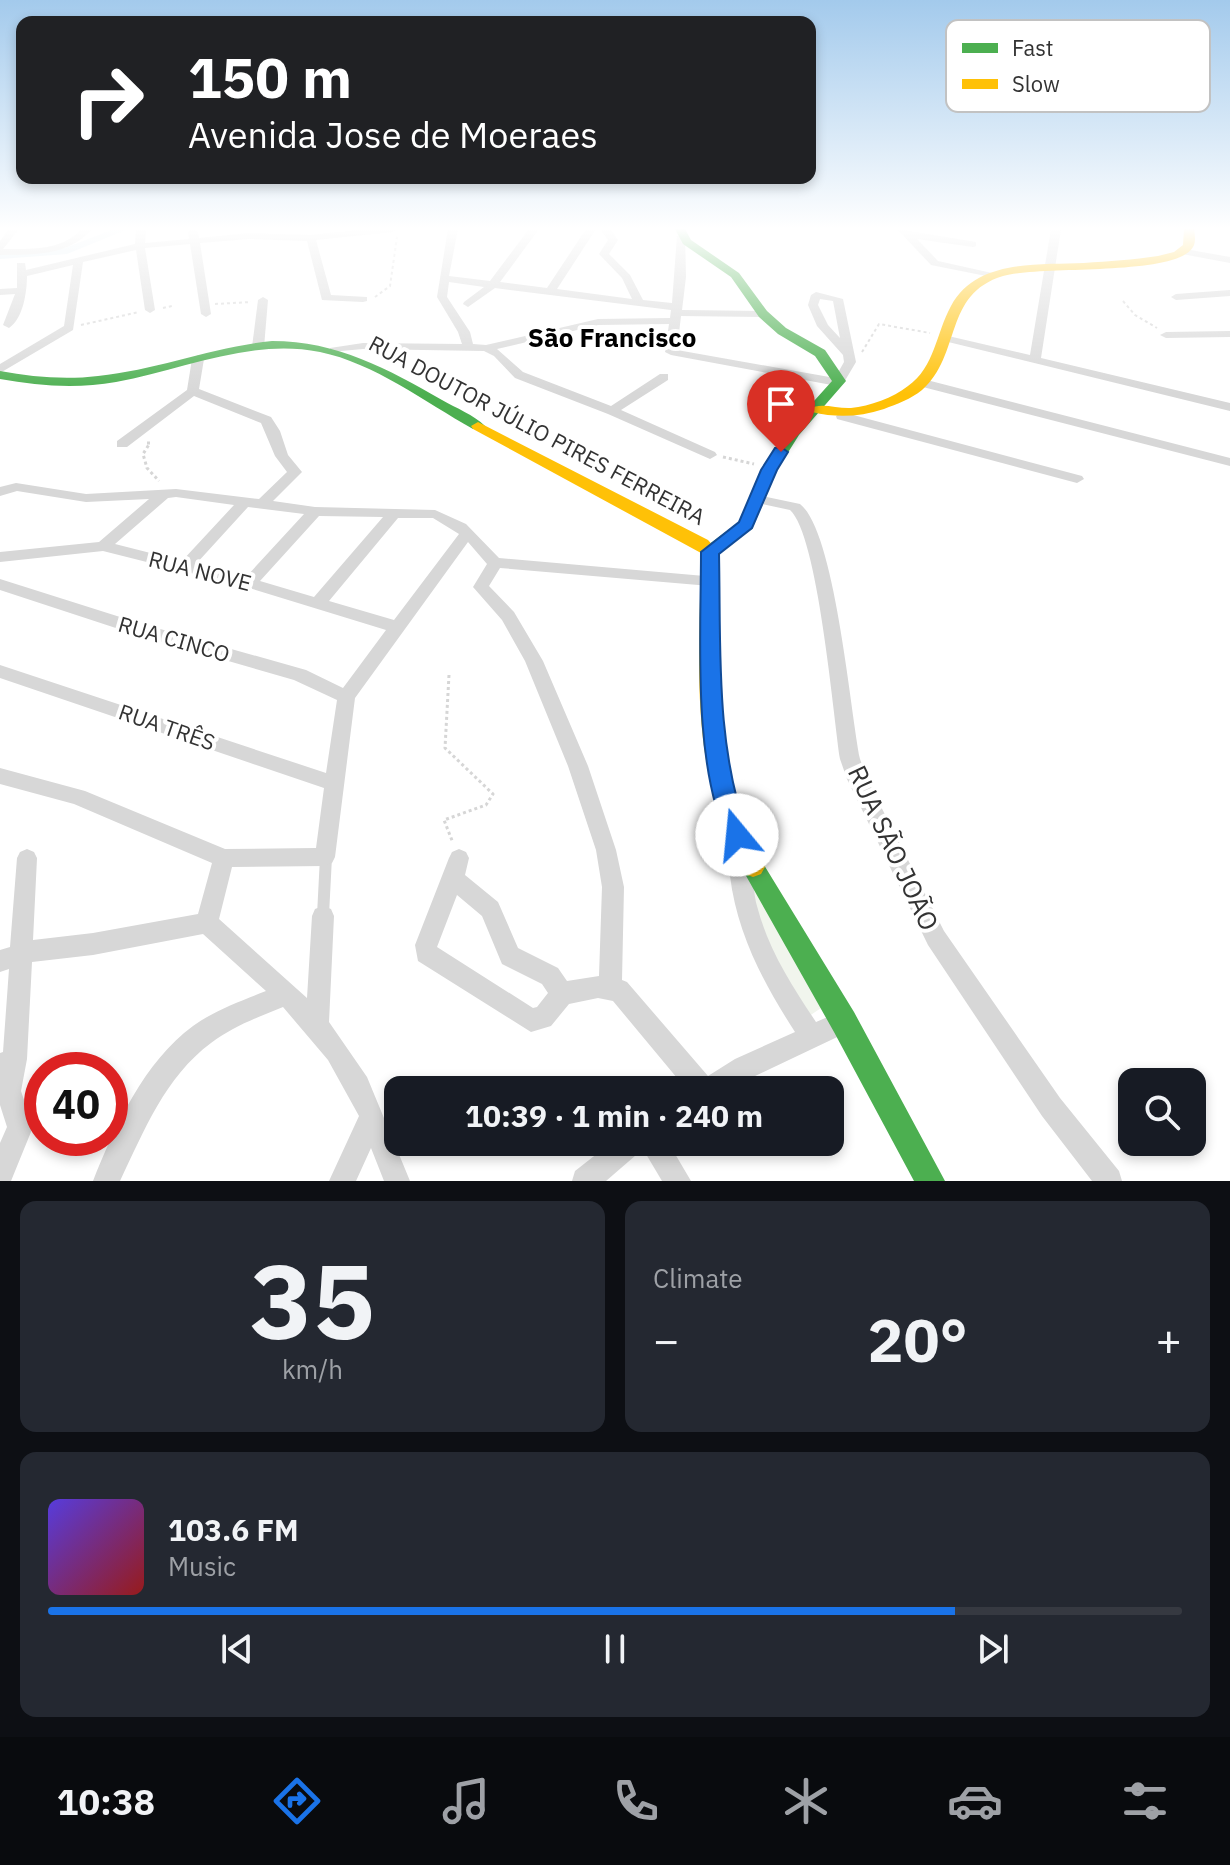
<!DOCTYPE html>
<html lang="en">
<head>
<meta charset="utf-8">
<style>
	body { margin:0; font-family:"IBM Plex Sans",sans-serif; background:#242831; color:#f1f3f6; height:100vh; display:flex; flex-direction:column; font-size:30px; white-space:nowrap }
	* { box-sizing:border-box; margin:0 }
	p { font-size:26px; color:#9ea1a6 }
	.icon { flex:none; width:44px; height:44px; fill:none; stroke:currentColor; stroke-width:2; stroke-linecap:round; stroke-linejoin:round }
	.map { position:relative; height:1181px; overflow:hidden }
	.drawer { display:flex; flex-direction:column; gap:20px; padding:20px; background:#0d0f14; flex:1 }
	.drawer>* { flex:none }
	.top-card { position:absolute; left:16px; top:16px; width:800px; height:168px; border-radius:16px; box-shadow:0 4px 12px #0003; background:#202124; color:#fff; overflow:hidden }
	.controls { position:absolute; left:1118px; top:1068px; display:grid; gap:16px }
	.controls a { display:grid; place-items:center; width:88px; height:88px; border-radius:16px; background:#171b24; box-shadow:0 4px 12px #0003; font-size:40px }
	.speed { position:absolute; left:24px; top:1052px; display:flex; gap:16px; font-size:40px; font-weight:700; text-align:center }
	.speed>* { display:grid; place-content:center; width:104px; height:104px; border-radius:50%; background:#171b24; box-shadow:0 4px 12px #0003; line-height:1 }
	.speed .limit { border:12px solid #d22; background:#fff; color:#111 }
	.pin { position:absolute; display:grid; place-items:center; width:68px; height:68px; color:#fff; margin:-82px -34px; border-radius:50% 50% 50% 0; rotate:-45deg; box-shadow:0 0 8px #0007 }
	.pin .icon { rotate:45deg }
	.me { position:absolute; width:88px; margin:-44px; rotate:343deg; stroke-linejoin:round; filter:drop-shadow(0 0 6px #0008) }
	.turn { display:flex; align-items:center; gap:28px; height:168px; padding:0 40px; font-size:36px }
	.turn .icon { width:104px; height:104px; stroke-width:2.5 }
	.turn b { display:block; font-size:56px; line-height:68px }
	.big { font-size:60px; font-weight:800; line-height:1.1 }
	.drawer .widget { flex:1; display:flex; flex-direction:column; justify-content:center; gap:12px; min-width:0; padding:0 28px; border-radius:16px; background:#242831 }
	.drawer .dial { align-items:center; gap:0 }
	.dial b { font-size:104px; line-height:1 }
	.song { display:flex; align-items:center; gap:24px }
	.cover { width:96px; height:96px; border-radius:12px; background:linear-gradient(135deg,hsl(250 70% 55%),hsl(0 70% 35%)) }
	.played { height:8px; border-radius:4px; background:linear-gradient(90deg,#1a73e8 80%,#363941 80%) }
	.keys { display:flex; justify-content:space-around; direction:ltr }
	.heat { display:flex; justify-content:space-between; align-items:center; font-size:44px; direction:ltr }
	.drawer .tiles { flex:1; display:grid; gap:20px; grid-template-columns:1fr 1fr }
	.widget:last-child { grid-column:span 2 }
	.trip { position:absolute; left:384px; top:1076px; width:460px; height:80px; border-radius:16px; background:#171b24; box-shadow:0 4px 12px #0003; font-weight:800; line-height:80px; text-align:center }
	.dock { display:flex; height:128px; justify-content:space-around; align-items:center; background:#090b0e; color:#9ea1a6 }
	.dock .icon { width:56px; height:56px }
	.dock .on { color:#1a73e8 }
	.dock b { font-size:36px; color:#f1f3f6 }
	.map>svg:first-child { display:block }
</style>
</head>
<body>
<div class="map">
<svg width="1230" height="1181" viewBox="0 0 1230 1181">
	<rect width="100%" height="100%" fill="#fff"/>
	<path fill="#f1f5ed" d="M 718,808 L 824,1006 L 799,1023 L 754,957 Z"/>
	<g fill="none" stroke-linecap="round" stroke-linejoin="round">
		<path fill="#ddebf3" fill-rule="evenodd" d="M 114,229 L 128,229 L 67,254 L 0,259 L 0,253 L 65,248 Z"/>
		<g stroke="#d6d6d6" stroke-width="2" stroke-dasharray="3 3" stroke-linecap="butt">
			<path d="M 375,297 L 390,286 L 397,237"/>
			<path d="M 1123,301 L 1135,315 L 1157,328"/>
			<path d="M 215,304 L 251,302"/>
			<path d="M 163,308 L 172,306"/>
			<path d="M 81,325 L 139,312"/>
			<path d="M 862,352 L 879,324 L 930,333"/>
		</g>
		<g stroke="#d6d6d6" stroke-width="3" stroke-dasharray="3 3" stroke-linecap="butt">
			<path d="M 147,443 L 150,443 L 143,454 L 147,468 L 159,481"/>
			<path d="M 723,457 L 754,464"/>
			<path d="M 449,675 L 445,748 L 493,794 L 486,805 L 444,820 L 453,843"/>
		</g>
		<path stroke="#d7d7d7" stroke-width="12" d="M 323,915 L 326,857"/>
		<g fill="#d7d7d7" fill-rule="evenodd">
			<path d="M 9,229 L 19,229 L 3,249 C 31,249 61,251 82,229 L 92,229 C 68,257 33,254 0,255 L 0,241 Z"/>
			<path d="M 136,229 L 146,229 L 145,243 L 189,239 L 188,232 L 193,229 L 198,232 L 199,238 L 249,233 L 311,235 L 366,229 L 397,229 L 392,232 L 316,240 L 331,295 L 367,297 L 367,301 L 363,302 L 322,300 L 307,241 L 249,239 L 200,243 L 211,314 L 206,317 L 201,314 L 190,244 L 145,248 L 155,310 L 150,313 L 145,310 L 136,250 L 83,262 L 73,330 L 0,373 L 0,364 L 64,326 L 73,265 L 27,276 C 27,292 23,319 9,328 L 3,325 L 15,294 L 0,295 L 0,289 L 17,288 L 17,263 L 25,263 L 26,270 L 135,244 Z"/>
			<path d="M 448,229 L 458,229 L 449,276 L 490,281 L 529,229 L 539,229 L 500,282 L 547,288 L 586,229 L 596,229 L 557,289 L 632,299 L 622,278 L 599,254 L 608,240 L 600,229 L 610,229 L 618,240 L 609,254 L 630,275 L 643,300 L 672,303 L 677,236 L 685,234 L 686,277 L 682,310 L 763,311 L 768,314 L 763,317 L 681,316 L 677,350 L 835,378 L 844,362 L 843,355 L 817,326 L 808,305 L 811,295 L 816,292 L 843,299 L 856,362 L 843,384 L 837,386 L 671,355 L 665,352 L 669,324 L 598,325 L 497,349 L 523,372 L 611,406 L 660,374 L 668,374 L 668,380 L 621,410 L 715,452 L 717,455 L 710,459 L 608,414 L 515,378 L 494,356 L 484,351 L 363,349 L 330,352 L 330,348 L 363,343 L 462,344 L 458,332 L 437,297 ZM 449,282 L 484,287 L 464,302 L 463,304 L 468,307 L 495,288 L 671,310 L 670,318 L 598,319 L 486,345 L 473,344 L 470,332 L 447,297 ZM 820,299 L 833,301 L 840,338 L 828,325 L 818,305 Z"/>
			<path d="M 897,229 L 976,242 L 976,246 L 973,247 L 917,239 L 938,261 L 1001,275 L 996,278 L 931,265 Z"/>
			<path d="M 1051,229 L 1061,229 L 1041,358 L 1230,403 L 1230,411 L 940,340 L 940,336 L 944,335 L 1030,355 Z"/>
			<path d="M 1185,249 L 1230,257 L 1230,263 L 1182,254 L 1182,250 Z"/>
			<path d="M 1230,290 L 1230,296 L 1176,300 L 1171,297 L 1176,294 Z"/>
			<path d="M 263,297 L 268,300 L 264,347 L 258,350 L 252,347 L 258,300 Z"/>
			<path d="M 1230,331 L 1230,337 L 1166,338 L 1160,335 L 1166,332 Z"/>
			<path d="M 198,355 L 204,359 L 199,389 L 271,417 L 280,431 L 288,455 L 302,472 L 273,501 L 315,507 L 435,510 L 466,524 L 499,558 L 716,577 L 718,581 L 716,585 L 710,586 L 500,568 L 489,586 L 514,612 L 543,661 L 588,766 L 616,850 L 624,887 L 622,980 L 627,982 L 708,1076 L 735,1059 L 795,1032 C 764,984 737,934 730,876 C 729,866 726,855 731,846 L 738,843 L 745,846 C 754,863 752,887 757,906 C 768,949 792,986 816,1022 L 844,1010 L 852,1014 L 856,1022 L 852,1030 L 753,1077 L 731,1090 L 687,1090 L 613,1001 L 598,998 L 569,1004 L 551,1026 L 531,1032 L 418,961 L 415,945 L 449,858 L 452,852 L 459,849 L 466,852 L 469,858 L 465,875 L 498,902 L 518,948 L 558,968 L 567,981 L 599,976 L 602,887 L 596,850 L 568,766 L 525,661 L 502,620 L 473,587 L 487,564 L 468,542 L 355,698 L 335,857 L 332,863 L 325,866 L 232,867 L 219,919 L 307,998 L 312,916 L 315,909 L 323,906 L 331,909 L 334,916 L 329,1022 L 367,1077 L 410,1181 L 384,1181 L 371,1148 L 356,1181 L 329,1181 L 359,1116 L 328,1060 L 283,1007 C 258,1017 232,1027 211,1043 C 165,1077 144,1131 120,1181 L 93,1181 C 115,1126 144,1062 193,1026 C 215,1010 241,1001 266,991 L 203,934 L 93,955 L 32,962 L 27,1059 L 21,1091 L 33,1127 L 11,1181 L 0,1181 L 0,1143 L 7,1127 L 0,1105 L 0,1053 L 3,1052 L 9,969 L 0,972 L 0,950 L 10,947 L 17,858 L 20,852 L 27,849 L 34,852 L 37,858 L 33,940 L 93,933 L 198,914 L 212,863 L 74,804 L 0,784 L 0,768 L 85,791 L 225,849 L 316,848 L 324,788 L 0,678 L 0,665 L 326,773 L 337,700 L 294,680 L 128,632 L 0,590 L 0,579 L 139,623 L 306,670 L 343,688 L 386,630 L 246,587 L 103,551 L 0,562 L 0,552 L 99,542 L 149,499 L 86,502 L 17,491 L 0,496 L 0,487 L 16,483 L 86,494 L 176,489 L 259,499 L 287,472 L 275,456 L 261,423 L 194,396 L 127,447 L 117,447 L 117,441 L 187,390 L 192,359 ZM 176,497 L 234,505 L 182,561 L 115,544 L 168,498 ZM 248,507 L 304,514 L 246,577 L 196,564 ZM 319,516 L 383,517 L 314,597 L 260,581 ZM 398,518 L 433,518 L 459,534 L 394,620 L 329,601 ZM 457,895 L 482,916 L 502,964 L 542,984 L 548,993 L 537,1007 L 533,1008 L 437,947 Z"/>
			<path d="M 923,379 L 1230,458 L 1230,466 L 919,386 L 917,383 Z"/>
			<path d="M 842,412 L 1082,476 L 1084,479 L 1077,483 L 837,419 L 836,416 Z"/>
			<path d="M 757,495 L 800,504 C 835,531 850,709 860,759 L 867,779 L 944,931 L 1060,1098 L 1119,1171 L 1122,1181 L 1092,1181 L 1042,1116 L 928,945 L 847,779 L 840,759 C 833,713 818,535 790,510 L 752,502 L 750,499 L 752,496 Z"/>
			<path d="M 612,1142 L 668,1142 L 691,1181 L 662,1181 L 643,1149 L 606,1181 L 572,1181 L 575,1171 Z"/>
		</g>
		<g fill="#4caf50" fill-rule="evenodd">
			<path d="M 675,229 L 685,229 L 691,240 L 739,273 L 767,311 L 786,328 L 825,350 L 846,381 L 799,435 L 777,470 L 752,529 L 710,557 L 701,552 L 704,548 L 739,522 L 761,470 L 788,430 L 832,381 L 815,356 L 778,334 L 759,317 L 731,277 L 683,244 Z"/>
			<path d="M 272,341 C 337,341 388,369 442,400 C 456,408 474,415 485,426 L 483,429 L 473,429 C 425,402 374,363 320,352 C 250,338 183,370 116,382 C 77,389 38,386 0,379 L 0,371 C 32,377 65,380 98,376 C 157,370 213,347 272,341 Z"/>
			<path d="M 753,857 L 761,860 L 854,1012 L 945,1181 L 914,1181 L 834,1032 L 745,874 L 741,867 L 745,860 Z"/>
		</g>
		<g fill="#ffc107" fill-rule="evenodd">
			<path d="M 1184,229 L 1194,229 C 1195,235 1196,242 1193,247 C 1176,277 1039,265 1003,276 C 943,294 962,355 922,390 C 911,399 897,404 884,409 C 859,417 837,418 812,412 L 810,409 C 819,402 838,409 851,408 C 870,406 893,398 908,386 C 935,367 936,333 951,306 C 976,259 1038,265 1084,263 C 1109,261 1133,260 1158,256 L 1174,252 L 1183,245 Z"/>
			<path d="M 478,422 L 708,540 L 719,552 C 719,632 714,715 735,793 C 742,819 753,843 765,867 L 761,874 L 753,877 L 745,874 C 732,848 720,822 713,794 C 693,716 700,633 701,553 L 473,429 L 471,426 Z"/>
		</g>
	</g>
	<linearGradient id="sky" x2="0" y2="1"><stop stop-color="#a3caec"/><stop offset="0.58" stop-color="#fff"/><stop offset="1" stop-color="#fff" stop-opacity="0"/></linearGradient>
	<rect width="1230" height="394" fill="url(#sky)"/>
	<path fill="#1a73e8" stroke="#114b97" stroke-width="2" d="M 781,447 L 788,452 L 777,470 L 752,528 L 719,554 C 721,648 715,745 748,835 L 745,842 L 737,845 L 729,842 C 692,765 701,637 701,552 L 739,522 L 761,470 L 775,448 Z"/>
	<g text-anchor="middle" stroke-width="8" stroke-linejoin="round" paint-order="stroke">
		<g font-size="22" fill="#333" stroke="#fff">
			<text transform="translate(537 430) rotate(28)" y="8">RUA DOUTOR JÚLIO PIRES FERREIRA</text>
			<text transform="translate(200 571) rotate(14)" y="8">RUA NOVE</text>
			<text transform="translate(174 639) rotate(16)" y="8">RUA CINCO</text>
			<text transform="translate(167 727) rotate(19)" y="8">RUA TRÊS</text>
		</g>
		<g font-size="26" font-weight="bold" fill="#000" stroke="#fff">
			<text x="612" y="347">São Francisco</text>
		</g>
		<g font-size="26" fill="#333" stroke="#fff">
			<text transform="translate(893 848) rotate(65)" y="9">RUA SÃO JOÃO</text>
		</g>
	</g>
	<rect x="946" y="20" width="264" height="92" rx="12" fill="#fff" stroke="#c2c2c2" stroke-width="2"/>
	<rect x="962" y="43" width="36" height="10" fill="#4caf50"/>
	<rect x="962" y="79" width="36" height="10" fill="#ffc107"/>
	<g font-size="22" fill="#333">
		<text x="1012" y="56">Fast</text>
		<text x="1012" y="92">Slow</text>
	</g>
</svg>
<div class="controls">
<a><svg class="icon" aria-label="search" viewBox="0 0 24 24"><circle cx="10" cy="10" r="6"/><path d="M15 15l6 6"/></svg></a>
</div>
<div class="speed"><div class="limit">40</div></div>
<div class="pin" style="left:781px;top:452px;background:#d93025"><svg class="icon" aria-label="arrive" viewBox="0 0 24 24"><path d="M6 21V4h12l-3 4 3 4H6"/></svg></div>
<svg class="me" style="left:737px;top:835px" viewBox="-20 -20 40 40"><circle r="19" fill="#fff"/><path d="M0-13L10 11 0 6-10 11z" fill="#1a73e8"/></svg>
<div class="trip">10:39 · 1 min · 240 m</div>
<div class="top-card">
<div class="turn"><svg class="icon" aria-label="right" viewBox="0 0 24 24"><path d="M7 20v-9h11M14 6l5 5-5 5"/></svg><div><b>150 m</b>Avenida Jose de Moeraes</div></div>
</div>
</div>
<section class="drawer">
<div class="tiles">
<div class="widget dial"><b>35</b><p>km/h</p></div>
<div class="widget"><p>Climate</p>
<div class="heat"><a>−</a><b class="big">20°</b><a>+</a></div>
</div>
<div class="widget">
<div class="song"><i class="cover"></i><div><b>103.6 FM</b><p>Music</p></div></div>
<div class="played"></div>
<div class="keys"><svg class="icon" aria-label="previous" viewBox="0 0 24 24"><path d="M18 5L8 12l10 7zM5 5v14"/></svg><svg class="icon" aria-label="pause" viewBox="0 0 24 24"><path d="M8 5v14M16 5v14"/></svg><svg class="icon" aria-label="next" viewBox="0 0 24 24"><path d="M6 5l10 7-10 7zM19 5v14"/></svg></div>
</div>
</div>
</section>
<nav class="dock">
<b>10:38</b>
<svg class="icon on" aria-label="directions" viewBox="0 0 24 24"><path d="M12 3l9 9-9 9-9-9zM9 14v-3h6M13 9l2 2-2 2"/></svg>
<svg class="icon" aria-label="music" viewBox="0 0 24 24"><path d="M9 18V5l10-2v13"/><circle cx="6" cy="18" r="3"/><circle cx="16" cy="16" r="3"/></svg>
<svg class="icon" aria-label="phone" viewBox="0 0 24 24"><path d="M5 4h4l2 5-3 2q2 4 5 5l2-3 5 2v4C11 20 4 13 5 4z"/></svg>
<svg class="icon" aria-label="climate" viewBox="0 0 24 24"><path d="M12 3v18M4 7l16 10M4 17L20 7"/></svg>
<svg class="icon" aria-label="car" viewBox="0 0 24 24"><path d="M5 17H2v-5l4-1 3-4h7l3 4 3 1v5h-3M9 17h6M6 11h13"/><circle cx="7" cy="17" r="2"/><circle cx="17" cy="17" r="2"/></svg>
<svg class="icon" aria-label="filters" viewBox="0 0 24 24"><path d="M4 7h16M4 17h16"/><circle cx="9" cy="7" r="2"/><circle cx="15" cy="17" r="2"/></svg>
</nav>
</body>
</html>
